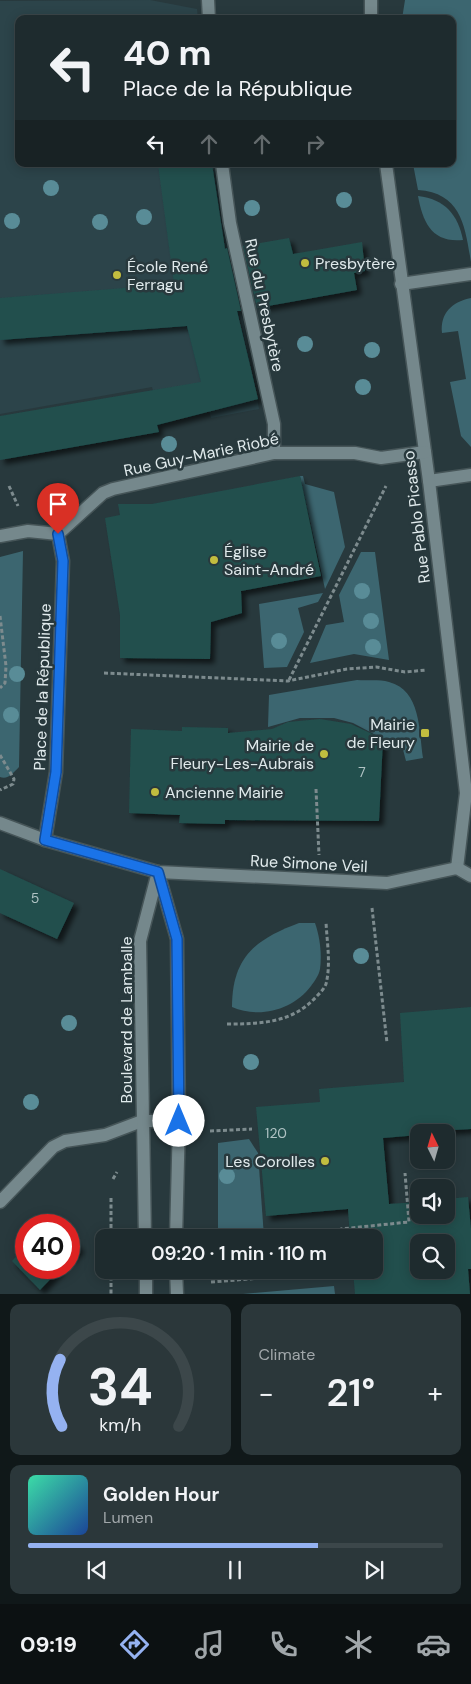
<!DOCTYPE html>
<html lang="en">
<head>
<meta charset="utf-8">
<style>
	body { margin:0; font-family:"DM Sans",sans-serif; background:#2b373a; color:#f1f3f6; height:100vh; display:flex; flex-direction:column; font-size:19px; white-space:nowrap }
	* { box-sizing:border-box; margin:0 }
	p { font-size:16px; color:#a1a7aa }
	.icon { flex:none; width:28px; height:28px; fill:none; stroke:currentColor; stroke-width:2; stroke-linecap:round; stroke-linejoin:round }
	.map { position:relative; height:1294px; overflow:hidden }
	.drawer { display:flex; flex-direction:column; gap:10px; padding:10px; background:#101819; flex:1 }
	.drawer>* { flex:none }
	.top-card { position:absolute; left:15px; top:15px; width:441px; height:152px; border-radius:10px; box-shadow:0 2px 12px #0003,0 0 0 1px #3c474a; background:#1e2b2e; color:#f1f3f6; overflow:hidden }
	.needle { width:32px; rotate:355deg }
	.tools { position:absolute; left:410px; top:1124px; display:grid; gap:10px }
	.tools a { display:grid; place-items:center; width:45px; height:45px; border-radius:10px; background:#1e2b2e; box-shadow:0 2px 12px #0003,0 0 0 1px #3c474a; font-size:25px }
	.speed { position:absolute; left:15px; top:1214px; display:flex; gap:10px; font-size:25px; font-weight:700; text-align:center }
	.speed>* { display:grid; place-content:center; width:65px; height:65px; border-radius:50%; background:#1e2b2e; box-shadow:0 2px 12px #0003,0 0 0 1px #3c474a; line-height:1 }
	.speed .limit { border:8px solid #d22; background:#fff; color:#111 }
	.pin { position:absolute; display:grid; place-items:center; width:42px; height:42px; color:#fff; margin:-51px -21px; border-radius:50% 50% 50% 0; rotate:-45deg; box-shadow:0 0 5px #0007 }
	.pin .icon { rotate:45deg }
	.me { position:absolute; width:55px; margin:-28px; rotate:0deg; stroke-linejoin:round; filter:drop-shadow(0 0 4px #0008) }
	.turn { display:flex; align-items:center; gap:18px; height:105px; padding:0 25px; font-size:22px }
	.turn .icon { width:65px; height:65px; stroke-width:2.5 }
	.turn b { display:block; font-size:35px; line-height:42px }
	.lanes { display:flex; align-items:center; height:48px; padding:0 25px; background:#0003; justify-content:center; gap:25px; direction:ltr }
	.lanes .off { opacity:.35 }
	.big { font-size:38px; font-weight:600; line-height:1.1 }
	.drawer .card { flex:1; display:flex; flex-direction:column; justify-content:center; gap:8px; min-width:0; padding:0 18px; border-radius:10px; background:#2b373a }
	.drawer .dial { align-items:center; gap:0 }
	.dial svg { height:130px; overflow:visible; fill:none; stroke:#3c474a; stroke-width:7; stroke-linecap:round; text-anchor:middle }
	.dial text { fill:#f1f3f6; stroke:none }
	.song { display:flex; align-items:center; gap:15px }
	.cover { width:60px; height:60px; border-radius:8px; background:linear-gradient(135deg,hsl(160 70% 55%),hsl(220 70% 35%)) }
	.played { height:5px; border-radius:2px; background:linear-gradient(90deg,#95b2f1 70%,#3c474a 70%) }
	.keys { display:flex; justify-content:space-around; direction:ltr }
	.heat { display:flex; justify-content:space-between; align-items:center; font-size:28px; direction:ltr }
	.drawer .tiles { flex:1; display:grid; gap:10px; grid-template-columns:1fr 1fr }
	.card:last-child { grid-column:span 2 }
	.trip { position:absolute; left:95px; top:1229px; width:288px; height:50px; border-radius:10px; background:#1e2b2e; box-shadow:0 2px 12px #0003,0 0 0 1px #3c474a; font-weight:600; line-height:50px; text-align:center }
	.tab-bar { display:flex; height:80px; justify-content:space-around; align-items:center; background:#0c1112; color:#a1a7aa }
	.tab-bar .icon { width:35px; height:35px }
	.tab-bar .on { color:#95b2f1 }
	.tab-bar b { font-size:22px; color:#f1f3f6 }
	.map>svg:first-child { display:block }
</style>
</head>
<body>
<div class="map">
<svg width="471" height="1294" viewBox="0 0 471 1294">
	<defs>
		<filter id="shadow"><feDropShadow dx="4.5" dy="4.5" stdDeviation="2.5" flood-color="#0009"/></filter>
	</defs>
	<rect width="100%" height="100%" fill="#28393d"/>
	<path fill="#2c444a" d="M 150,0 L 197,9 L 198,19 L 19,19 L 19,164 L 214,164 L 259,409 L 211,418 L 204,391 L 155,398 L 152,387 L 0,414 L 0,1 Z"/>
	<g fill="#3c6670">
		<path d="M 405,0 L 471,0 L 471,262 C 465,227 462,193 418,190 L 413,164 L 452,164 L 452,19 L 402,19 Z"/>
		<path d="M 418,196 C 445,199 458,215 463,240 C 432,243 423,223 418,196 Z"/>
		<path d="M 471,298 L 471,447 L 461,436 L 450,382 L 466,379 L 458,331 L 442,333 C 440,313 452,302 471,298 Z"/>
		<path d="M 300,476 L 303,476 L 305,484 L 334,492 L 345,547 L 325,589 Z"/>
		<path d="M 23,551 L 19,767 C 13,773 8,780 0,777 L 0,557 Z"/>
		<path d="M 361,552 L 375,552 L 389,660 L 354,654 L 310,663 L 326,625 L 344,622 L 339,595 Z"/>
		<path d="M 323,593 L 318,602 L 298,608 L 304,632 L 287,667 L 264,668 L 259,604 Z"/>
		<path d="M 357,680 C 367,681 379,679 389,682 C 421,690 419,731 423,758 L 406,761 L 401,742 L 385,740 L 353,723 L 334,718 L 300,718 L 268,727 L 269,695 Z"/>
		<path d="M 299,923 L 315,923 C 320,937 322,955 320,969 C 319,975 314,982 311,986 C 293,1010 259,1019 232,1007 C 232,957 256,939 299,923 Z"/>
		<path d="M 249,1139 L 258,1153 L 264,1237 L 218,1237 L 218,1143 Z"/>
		<path d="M 336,1232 L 337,1237 L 269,1237 Z"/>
		<path d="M 334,1286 L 335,1294 L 243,1294 Z"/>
	</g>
	<g fill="#214f4d" fill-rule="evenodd" filter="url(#shadow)">
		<path d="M 158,164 L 212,164 L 225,249 L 227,248 L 241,311 L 237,311 L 258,399 L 157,425 L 159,432 L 0,460 L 0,416 L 201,382 L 187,326 L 0,340 L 0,298 L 174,284 Z"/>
		<path d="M 289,238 L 293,254 L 362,242 L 365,271 L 354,273 L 357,290 L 257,308 L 243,246 Z"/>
		<path d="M 300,476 L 321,576 L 241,591 L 242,613 L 211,622 L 210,659 L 120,658 L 120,615 L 105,518 L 120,515 L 118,504 L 152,504 Z"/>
		<path d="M 320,719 L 351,724 L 383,739 L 379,821 L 225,820 L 225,824 L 179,823 L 180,815 L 129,813 L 131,729 L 182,731 L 182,727 L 228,728 L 228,733 L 272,729 L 288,722 Z"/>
		<path d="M 0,869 L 74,903 L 57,939 L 0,913 Z"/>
		<path d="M 471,1007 L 471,1129 L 419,1132 L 419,1135 L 383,1138 L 389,1204 L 419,1202 L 419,1215 L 446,1215 L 446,1199 L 468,1197 L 471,1229 L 471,1269 L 468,1269 L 470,1294 L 355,1294 L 353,1270 L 374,1270 L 374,1238 L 350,1238 L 348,1209 L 266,1216 L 256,1107 L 320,1102 L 319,1089 L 404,1082 L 400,1013 ZM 419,1242 L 446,1242 L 446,1270 L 419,1270 Z"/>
		<path d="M 69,1236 L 80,1248 L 69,1260 Z"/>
		<path d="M 26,1246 L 26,1268 L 61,1268 L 40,1290 L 12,1261 Z"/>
	</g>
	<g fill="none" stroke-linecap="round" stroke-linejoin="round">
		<g stroke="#465558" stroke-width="15">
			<g id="service">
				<path d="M 401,284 L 471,274"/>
				<path d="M 429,481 L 471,475"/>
			</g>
		</g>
		<g stroke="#465558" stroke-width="15">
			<g id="pedestrian">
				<path d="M 208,0 L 209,19"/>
				<path d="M 58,534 L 103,493 L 113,489 L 274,453 L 274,424 L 230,223 L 222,164"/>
			</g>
		</g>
		<g stroke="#465558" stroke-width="15">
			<g id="minor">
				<path d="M 371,19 L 371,0"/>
				<path d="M 386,164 L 429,481 L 466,793 L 457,868"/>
				<path d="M 274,453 L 355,453 L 381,458 L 425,452"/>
				<path d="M 0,536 L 28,531 L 58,534 L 63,561 L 56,772 L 45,840"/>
				<path d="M 0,1202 L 53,1147 L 65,1141 L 105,1135 L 142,1121 L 179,1121"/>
			</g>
		</g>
		<g stroke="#465558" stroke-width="15">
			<g id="tertiary">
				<path d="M 0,823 L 45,840 L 158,872 L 387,883 L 457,868 L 471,876"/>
				<path d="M 158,872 L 177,939 L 179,1121 L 176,1238"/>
				<path d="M 145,1238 L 140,941 L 158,872"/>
				<path d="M 146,1270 L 146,1294"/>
				<path d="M 176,1270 L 177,1294"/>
			</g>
		</g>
		<g stroke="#7d8b8e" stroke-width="3" stroke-dasharray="4 2.5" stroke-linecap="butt">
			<path d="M 9,486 L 18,506"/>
			<path d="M 0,616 L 6,666 L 5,683 L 0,688"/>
			<path d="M 104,673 L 288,681 L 347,669 L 376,667 L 405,672 L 426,670"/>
			<path d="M 289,680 L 386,486"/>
			<path d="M 0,755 L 14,779 L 13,784 L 0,790"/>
			<path d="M 316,789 L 319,855"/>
			<path d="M 372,908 L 387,1043"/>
			<path d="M 227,1024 C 261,1024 292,1023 316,997 C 320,993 324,989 326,984 C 331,964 327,943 326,922"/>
			<path d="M 210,1131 L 252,1129"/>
			<path d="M 113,1179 L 117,1172"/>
			<path d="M 111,1198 L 111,1238"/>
			<path d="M 342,1238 L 341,1229 L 409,1222 L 405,1173"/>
			<path d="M 111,1270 L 111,1294"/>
			<path d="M 211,1282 L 349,1271"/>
		</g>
		<use href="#service" stroke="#75888c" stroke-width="12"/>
		<use href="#pedestrian" stroke="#75888c" stroke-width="12"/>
		<use href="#minor" stroke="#75888c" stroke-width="12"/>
		<use href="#tertiary" stroke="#75888c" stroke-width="12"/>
	</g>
	<g fill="#598c97">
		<circle cx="51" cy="188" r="8"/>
		<circle cx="344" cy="200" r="8"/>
		<circle cx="252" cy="208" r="8"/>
		<circle cx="144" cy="217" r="8"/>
		<circle cx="12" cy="221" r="8"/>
		<circle cx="100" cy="222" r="8"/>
		<circle cx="305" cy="344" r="8"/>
		<circle cx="372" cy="350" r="8"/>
		<circle cx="363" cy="387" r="8"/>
		<circle cx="169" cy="444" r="8"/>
		<circle cx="362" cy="591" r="8"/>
		<circle cx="371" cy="621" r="8"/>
		<circle cx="279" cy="641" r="8"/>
		<circle cx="373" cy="647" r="8"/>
		<circle cx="17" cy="674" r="8"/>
		<circle cx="11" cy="715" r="8"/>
		<circle cx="361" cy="956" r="8"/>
		<circle cx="69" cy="1023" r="8"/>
		<circle cx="251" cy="1062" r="8"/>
		<circle cx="31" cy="1102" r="8"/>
		<circle cx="227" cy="1176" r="8"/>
	</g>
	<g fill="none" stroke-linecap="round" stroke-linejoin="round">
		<g stroke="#114b97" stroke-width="12">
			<path id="route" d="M 58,534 L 63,561 L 56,772 L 45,840 L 158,872 L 177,939 L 179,1121"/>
		</g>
		<use href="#route" stroke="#1a73e8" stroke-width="9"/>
	</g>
	<g fill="#c2bd3f" stroke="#28393d" stroke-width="2">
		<circle cx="305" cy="263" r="5"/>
		<circle cx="117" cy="275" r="5"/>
		<circle cx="214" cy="560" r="5"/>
		<rect x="420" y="728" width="10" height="10" rx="2.5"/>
		<circle cx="324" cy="754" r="5"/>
		<circle cx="155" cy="792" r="5"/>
		<circle cx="325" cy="1161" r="5"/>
	</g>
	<g text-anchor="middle" stroke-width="5" stroke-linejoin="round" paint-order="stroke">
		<g font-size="14" fill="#b0c3c4">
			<text x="362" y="777">7</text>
			<text x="35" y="903">5</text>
			<text x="276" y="1138">120</text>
		</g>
		<g font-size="16" fill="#e0eaec" stroke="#28393d" text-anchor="start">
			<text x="315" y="269">Presbytère</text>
			<text x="127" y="272">École René<tspan x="127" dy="18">Ferragu</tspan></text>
			<text x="224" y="557">Église<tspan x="224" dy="18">Saint-André</tspan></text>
			<text x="415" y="730" text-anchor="end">Mairie<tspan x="415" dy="18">de Fleury</tspan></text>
			<text x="314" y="751" text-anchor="end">Mairie de<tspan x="314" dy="18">Fleury-Les-Aubrais</tspan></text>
			<text x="165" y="798">Ancienne Mairie</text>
			<text x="315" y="1167" text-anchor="end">Les Corolles</text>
		</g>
		<g font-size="16" fill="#e0eaec" stroke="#28393d">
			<text transform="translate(265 305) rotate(78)" y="6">Rue du Presbytère</text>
			<text transform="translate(201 454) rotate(-12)" y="6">Rue Guy-Marie Riobé</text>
			<text transform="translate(416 517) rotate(-97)" y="6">Rue Pablo Picasso</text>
			<text transform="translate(42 687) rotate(-88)" y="6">Place de la République</text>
			<text transform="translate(309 863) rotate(3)" y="6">Rue Simone Veil</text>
			<text transform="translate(126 1020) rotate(-90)" y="6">Boulevard de Lamballe</text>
		</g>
	</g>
</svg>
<div class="tools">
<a><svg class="needle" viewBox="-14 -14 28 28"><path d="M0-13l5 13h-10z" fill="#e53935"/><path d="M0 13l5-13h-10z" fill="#a1a7aa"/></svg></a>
<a><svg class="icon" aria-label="sound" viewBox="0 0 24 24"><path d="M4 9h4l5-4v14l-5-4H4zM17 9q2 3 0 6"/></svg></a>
<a><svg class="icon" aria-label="search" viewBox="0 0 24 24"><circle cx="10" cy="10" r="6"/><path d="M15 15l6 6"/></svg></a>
</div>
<div class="speed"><div class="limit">40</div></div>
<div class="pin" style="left:58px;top:534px;background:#d93025"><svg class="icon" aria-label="arrive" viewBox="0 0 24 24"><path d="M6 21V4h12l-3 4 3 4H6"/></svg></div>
<svg class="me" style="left:179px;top:1121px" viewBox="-20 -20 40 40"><circle r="19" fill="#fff"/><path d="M0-13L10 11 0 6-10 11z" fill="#1a73e8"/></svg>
<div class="trip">09:20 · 1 min · 110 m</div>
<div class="top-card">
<div class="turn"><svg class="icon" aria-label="left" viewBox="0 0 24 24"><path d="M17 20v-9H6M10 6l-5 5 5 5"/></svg><div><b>40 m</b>Place de la République</div></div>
<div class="lanes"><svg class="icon" aria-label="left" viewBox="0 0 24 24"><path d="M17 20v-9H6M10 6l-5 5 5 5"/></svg><svg class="icon off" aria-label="ahead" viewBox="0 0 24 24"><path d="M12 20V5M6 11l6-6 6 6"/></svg><svg class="icon off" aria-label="ahead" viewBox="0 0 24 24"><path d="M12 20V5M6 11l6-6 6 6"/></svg><svg class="icon off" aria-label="right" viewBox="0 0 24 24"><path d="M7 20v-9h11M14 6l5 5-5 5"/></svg></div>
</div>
</div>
<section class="drawer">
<div class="tiles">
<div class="card dial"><svg viewBox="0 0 100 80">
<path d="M14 69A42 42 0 1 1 86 69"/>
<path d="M14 69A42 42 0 0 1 13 28" stroke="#95b2f1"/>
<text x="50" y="56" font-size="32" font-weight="700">34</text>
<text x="50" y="72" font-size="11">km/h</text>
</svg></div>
<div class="card"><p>Climate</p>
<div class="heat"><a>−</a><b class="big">21°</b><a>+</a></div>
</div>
<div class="card">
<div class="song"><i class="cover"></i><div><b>Golden Hour</b><p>Lumen</p></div></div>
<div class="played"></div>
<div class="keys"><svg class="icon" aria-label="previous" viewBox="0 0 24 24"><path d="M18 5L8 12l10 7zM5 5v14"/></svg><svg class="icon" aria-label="pause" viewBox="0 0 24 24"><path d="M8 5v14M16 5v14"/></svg><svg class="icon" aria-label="next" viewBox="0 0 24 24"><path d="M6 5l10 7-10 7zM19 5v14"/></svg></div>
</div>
</div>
</section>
<nav class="tab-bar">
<b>09:19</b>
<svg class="icon on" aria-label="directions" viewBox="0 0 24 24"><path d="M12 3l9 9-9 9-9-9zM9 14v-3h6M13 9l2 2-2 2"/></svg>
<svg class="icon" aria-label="music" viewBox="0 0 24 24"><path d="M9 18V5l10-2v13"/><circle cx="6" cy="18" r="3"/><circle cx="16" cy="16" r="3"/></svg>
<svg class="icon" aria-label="phone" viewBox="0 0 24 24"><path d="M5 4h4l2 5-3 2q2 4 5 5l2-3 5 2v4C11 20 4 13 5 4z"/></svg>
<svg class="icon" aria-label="climate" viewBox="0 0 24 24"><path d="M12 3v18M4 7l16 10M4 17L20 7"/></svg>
<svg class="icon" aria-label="car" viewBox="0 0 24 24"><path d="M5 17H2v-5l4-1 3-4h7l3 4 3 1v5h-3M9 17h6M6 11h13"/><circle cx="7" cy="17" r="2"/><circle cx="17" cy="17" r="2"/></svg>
</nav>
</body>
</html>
